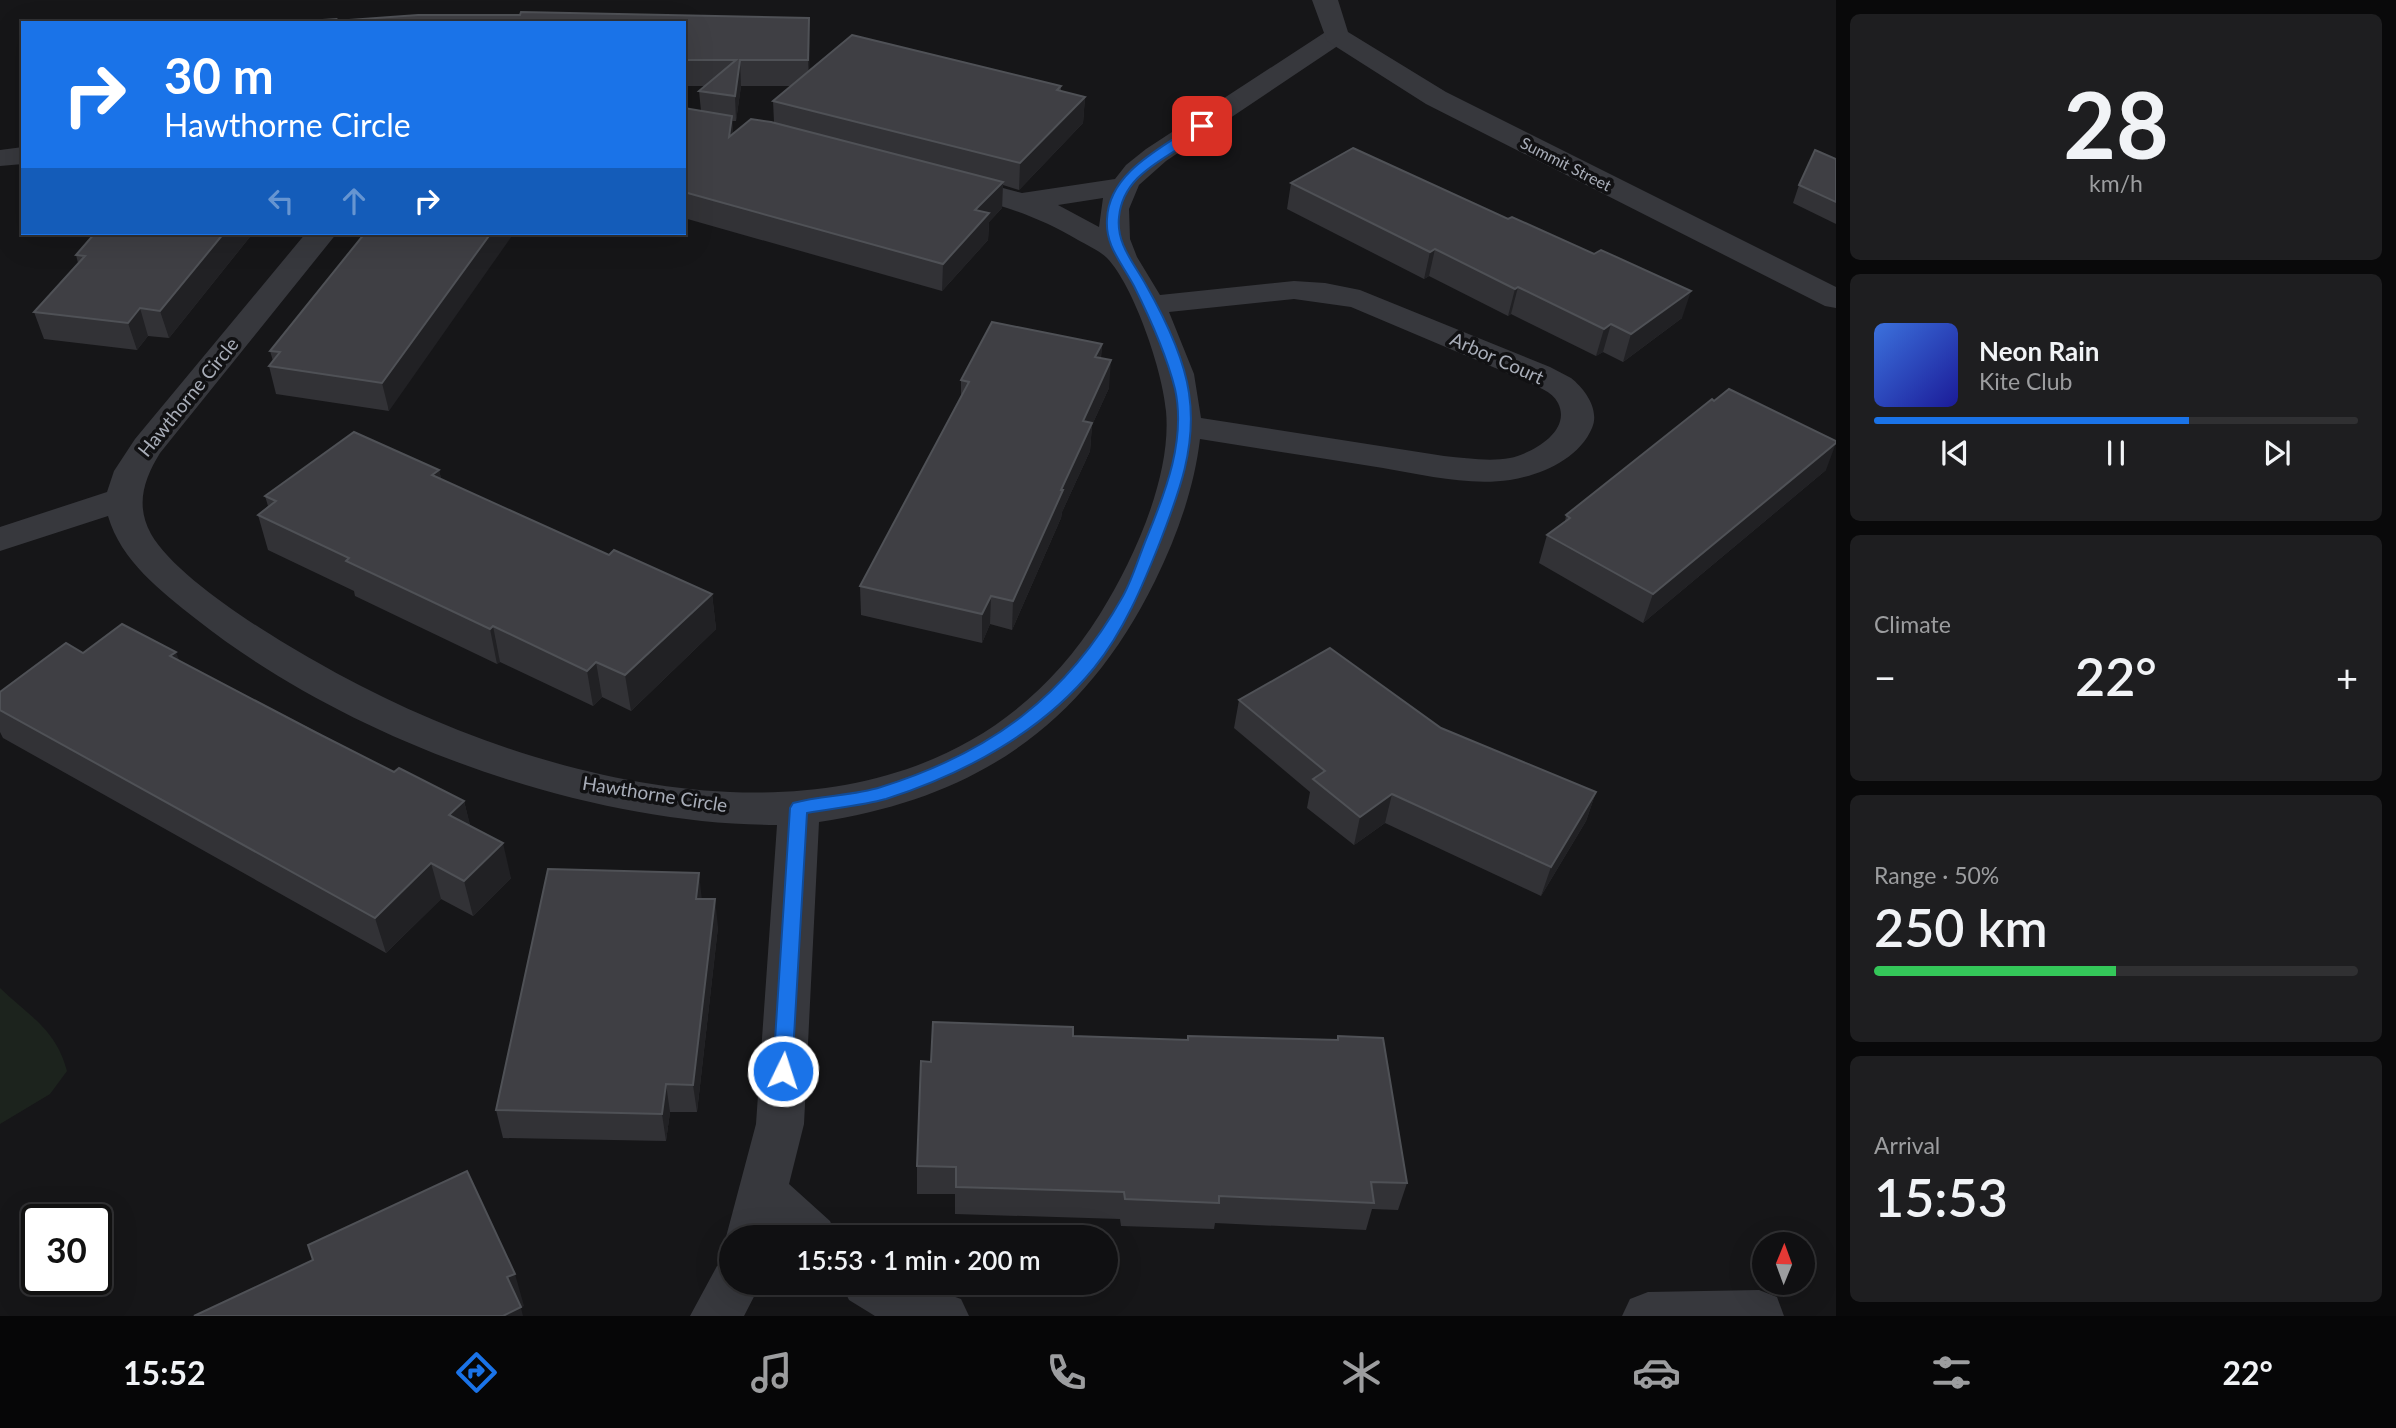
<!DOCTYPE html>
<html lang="en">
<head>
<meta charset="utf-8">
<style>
	body { margin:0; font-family:Lato,sans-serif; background:#1e1e20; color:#f1f3f6; height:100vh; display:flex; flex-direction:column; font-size:26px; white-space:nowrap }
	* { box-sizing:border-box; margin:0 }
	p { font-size:23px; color:#9c9d9f }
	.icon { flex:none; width:38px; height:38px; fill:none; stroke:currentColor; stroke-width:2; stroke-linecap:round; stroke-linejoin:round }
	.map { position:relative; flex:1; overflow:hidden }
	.details { display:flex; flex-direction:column; gap:14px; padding:14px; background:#09090a; width:560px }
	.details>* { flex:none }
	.banner { position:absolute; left:21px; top:21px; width:665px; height:214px; border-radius:0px; box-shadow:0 7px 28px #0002,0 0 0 2px #303032; background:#1a73e8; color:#fff; overflow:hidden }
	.needle { width:46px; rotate:1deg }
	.controls { position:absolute; left:1752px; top:1232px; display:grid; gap:14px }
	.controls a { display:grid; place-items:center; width:63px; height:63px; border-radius:50%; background:#101012; box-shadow:0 7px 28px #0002,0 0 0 2px #303032; font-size:35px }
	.speed { position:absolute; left:21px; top:1204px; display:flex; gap:14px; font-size:35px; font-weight:700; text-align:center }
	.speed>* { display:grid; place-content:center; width:91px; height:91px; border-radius:50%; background:#101012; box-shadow:0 7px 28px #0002,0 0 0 2px #303032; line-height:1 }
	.speed .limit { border:4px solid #111; border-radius:10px; background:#fff; color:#111 }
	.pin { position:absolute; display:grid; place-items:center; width:60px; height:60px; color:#fff; margin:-30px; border-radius:14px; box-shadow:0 4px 10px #0006 }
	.me { position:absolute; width:77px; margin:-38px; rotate:4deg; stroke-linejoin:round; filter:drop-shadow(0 0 5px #0008) }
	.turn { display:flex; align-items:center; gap:24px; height:147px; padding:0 28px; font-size:32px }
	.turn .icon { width:91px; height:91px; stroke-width:2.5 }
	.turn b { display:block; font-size:49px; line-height:60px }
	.lanes { display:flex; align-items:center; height:66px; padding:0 28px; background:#0003; justify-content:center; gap:35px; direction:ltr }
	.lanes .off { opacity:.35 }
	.big { font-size:52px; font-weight:600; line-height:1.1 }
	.details .card { flex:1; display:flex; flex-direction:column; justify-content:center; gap:10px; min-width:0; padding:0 24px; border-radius:10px; background:#1e1e20 }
	.details .dial { align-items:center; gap:0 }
	.dial b { font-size:91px; line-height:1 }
	.song { display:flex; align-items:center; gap:21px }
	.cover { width:84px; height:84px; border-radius:10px; background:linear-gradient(135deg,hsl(220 70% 55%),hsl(240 70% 35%)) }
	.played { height:7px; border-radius:4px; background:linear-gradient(90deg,#1a73e8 65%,#303032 65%) }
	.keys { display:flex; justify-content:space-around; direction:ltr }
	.heat { display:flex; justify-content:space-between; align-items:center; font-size:38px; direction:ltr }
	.charge { height:10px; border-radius:5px; background:linear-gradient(90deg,#34c759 50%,#303032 0) }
	.trip { position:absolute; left:719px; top:1225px; width:399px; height:70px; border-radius:35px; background:#101012; box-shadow:0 7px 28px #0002,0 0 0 2px #303032; font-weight:600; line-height:70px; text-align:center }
	.menu { display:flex; height:112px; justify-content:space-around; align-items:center; background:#060607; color:#9c9d9f }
	.menu .icon { width:49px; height:49px }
	.menu .current { color:#1a73e8 }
	.menu b { font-size:32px; color:#f1f3f6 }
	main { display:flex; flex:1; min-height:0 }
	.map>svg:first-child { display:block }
</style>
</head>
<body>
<main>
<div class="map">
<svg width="1836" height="1316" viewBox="0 0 1836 1316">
	<rect width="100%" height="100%" fill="#161618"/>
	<path fill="#1c231d" d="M 0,988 C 29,1016 56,1029 67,1071 L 50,1094 L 0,1124 Z"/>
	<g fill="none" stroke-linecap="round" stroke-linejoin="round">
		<g fill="#37383d" fill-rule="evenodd">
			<path d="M 1336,28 L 1345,31 L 1349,36 L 1345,41 L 1166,161 L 1139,185 L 1129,209 L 1130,239 L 1137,257 L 1160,295 L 1294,281 L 1325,283 L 1360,290 L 1550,367 L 1571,378 C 1585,389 1600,410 1592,428 C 1579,459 1541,475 1510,480 C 1468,486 1424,475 1383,468 C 1322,458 1261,449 1200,439 C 1194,489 1177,536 1155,581 C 1084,725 977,798 819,822 L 804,1124 L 789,1184 L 830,1221 L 837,1237 L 732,1237 L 732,1249 L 726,1237 L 756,1124 L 777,825 C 584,825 347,739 196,619 C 161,591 121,561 108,516 L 0,551 L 0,527 L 107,492 L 114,471 L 135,439 L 306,233 L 337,233 L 160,453 C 144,479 135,505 151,534 C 176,578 270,636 315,661 C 549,796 927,891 1100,614 C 1134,559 1172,476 1166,411 C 1163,372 1134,286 1107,258 C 1100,251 1087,245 1078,240 C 1033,213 990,202 940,189 L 936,183 L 940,177 L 950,174 L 1022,193 L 1115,179 L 1126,165 L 1146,149 L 1327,31 ZM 1103,198 L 1099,227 L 1058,205 ZM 1294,299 L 1351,307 L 1526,381 C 1537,387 1552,391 1558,403 C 1572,431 1533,453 1510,458 C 1489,462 1466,458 1444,456 L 1201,418 L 1194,374 L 1169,312 Z"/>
			<path d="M 23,147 L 23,164 L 0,166 L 0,150 Z"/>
			<path d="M 732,1261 L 732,1283 L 761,1283 L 744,1316 L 690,1316 L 717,1266 Z"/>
			<path d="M 841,1283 L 916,1283 L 961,1299 L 969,1316 L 875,1316 L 849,1300 Z"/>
			<path d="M 1759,1290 L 1777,1297 L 1784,1316 L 1622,1316 L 1630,1299 L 1648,1292 Z"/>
		</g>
		<path fill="#37383d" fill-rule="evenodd" d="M 1312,0 L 1338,0 L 1348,32 L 1446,92 L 1836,287 L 1836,308 L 1825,306 L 1426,104 L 1327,41 Z"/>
	</g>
	<g fill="#323236" fill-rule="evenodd">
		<path d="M 521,12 L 809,18 L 809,70 L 852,35 L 1061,86 L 1061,91 L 1085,97 L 1083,123 L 1019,190 L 1003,185 L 1002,208 L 989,222 L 988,240 L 942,291 L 684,218 L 684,108 L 701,111 L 699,91 L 705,86 L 684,86 L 684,23 L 276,23 L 336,19 L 336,21 L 418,15 L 520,15 ZM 741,86 L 791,86 L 773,101 L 774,122 L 751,119 L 733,134 L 732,121 L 736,121 Z"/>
		<path d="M 1836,159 L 1836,224 L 1793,203 L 1799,185 Z"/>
		<path d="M 1291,183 L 1682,318 L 1623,362 L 1603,352 L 1596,356 L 1511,314 L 1508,316 L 1429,276 L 1424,279 L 1287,209 Z"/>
		<path d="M 253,233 L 169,338 L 148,336 L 137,350 L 44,339 L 34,312 L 78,263 L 76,255 Z"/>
		<path d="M 365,233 L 389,411 L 276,394 L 269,366 L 273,361 L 270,351 Z"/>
		<path d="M 1102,344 L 1101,358 L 1109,388 L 1092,425 L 1090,451 L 1062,512 L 1061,518 L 1012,630 L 990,624 L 982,643 L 861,615 L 860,586 L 961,396 L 961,380 Z"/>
		<path d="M 439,470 L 441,479 L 609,555 L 712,594 L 716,629 L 631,711 L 602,697 L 593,706 L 500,662 L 497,664 L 355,596 L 354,591 L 268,550 L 258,515 L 268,506 L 265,496 Z"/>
		<path d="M 1826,470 L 1643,623 L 1539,563 L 1547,535 L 1565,522 L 1566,515 Z"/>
		<path d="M 83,653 L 180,661 L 394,772 L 464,801 L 470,826 L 511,878 L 473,916 L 441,899 L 386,953 L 3,738 L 0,732 L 0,692 Z"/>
		<path d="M 1239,700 L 1441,728 L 1596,792 L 1586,821 L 1541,896 L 1385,823 L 1354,845 L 1307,808 L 1310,792 L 1234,728 Z"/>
		<path d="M 702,899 L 718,927 L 697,1112 L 670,1112 L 666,1141 L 503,1138 L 496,1110 Z"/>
		<path d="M 1073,1036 L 1187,1040 L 1188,1036 L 1337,1040 L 1338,1036 L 1407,1183 L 1398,1210 L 1372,1209 L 1366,1230 L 1215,1223 L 1214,1229 L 1121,1226 L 1120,1219 L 955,1214 L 955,1194 L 917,1194 L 917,1166 L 931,1062 Z"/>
	</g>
	<g fill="#212124">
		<path d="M 809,18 L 810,43 L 809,86 L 808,60 Z"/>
		<path d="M 740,60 L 741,86 L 736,121 L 735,96 Z"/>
		<path d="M 1085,97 L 1083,123 L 1019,190 L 1020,163 Z"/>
		<path d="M 732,116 L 734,142 L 729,137 Z"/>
		<path d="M 1003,182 L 1002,208 L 989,222 L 988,240 L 942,291 L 943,264 L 975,210 Z"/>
		<path d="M 224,233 L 253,233 L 169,338 L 160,311 Z"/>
		<path d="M 491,233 L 514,233 L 389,411 L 382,383 Z"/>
		<path d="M 1435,249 L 1429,276 L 1424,279 L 1430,252 Z"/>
		<path d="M 1518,287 L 1511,314 L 1508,316 L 1515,289 Z"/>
		<path d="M 1691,291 L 1682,318 L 1623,362 L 1631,334 Z"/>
		<path d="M 140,308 L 148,336 L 137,350 L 128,323 Z"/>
		<path d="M 1611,324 L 1603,352 L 1596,356 L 1604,329 Z"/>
		<path d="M 1102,344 L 1099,372 L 1095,357 Z"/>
		<path d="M 1111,360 L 1109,388 L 1092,425 L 1090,451 L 1062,512 L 1061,518 L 1012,630 L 1013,601 L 1061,490 L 1083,421 Z"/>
		<path d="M 1836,443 L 1826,470 L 1643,623 L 1653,594 Z"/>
		<path d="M 439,470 L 447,504 L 432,475 Z"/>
		<path d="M 712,594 L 716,629 L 631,711 L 625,675 Z"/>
		<path d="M 991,596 L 990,624 L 982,643 L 982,614 Z"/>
		<path d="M 493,626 L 500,662 L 497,664 L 490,629 Z"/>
		<path d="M 176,652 L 189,687 L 170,656 Z"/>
		<path d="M 596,662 L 602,697 L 593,706 L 587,671 Z"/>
		<path d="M 1596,792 L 1586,821 L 1541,896 L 1551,867 Z"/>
		<path d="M 1392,794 L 1385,823 L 1354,845 L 1360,817 Z"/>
		<path d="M 464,801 L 473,836 L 449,815 Z"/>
		<path d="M 503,843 L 511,878 L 473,916 L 464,881 Z"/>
		<path d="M 431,863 L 441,899 L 386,953 L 375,918 Z"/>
		<path d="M 699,873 L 702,901 L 696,899 Z"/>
		<path d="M 715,899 L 718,927 L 697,1112 L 693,1085 Z"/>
		<path d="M 666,1084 L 670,1112 L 666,1141 L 662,1114 Z"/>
		<path d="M 515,1274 L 524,1306 L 521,1308 L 523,1316 L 503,1316 L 507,1277 Z"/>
	</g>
	<g fill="#3f3f44" stroke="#4f5156" stroke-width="2">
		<path d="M 521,12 L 809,18 L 808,60 L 740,60 L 735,96 L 699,91 L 736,60 L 684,60 L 684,23 L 276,23 L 336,19 L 335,21 L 418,15 L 520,15 Z"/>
		<path d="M 852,35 L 1061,86 L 1057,90 L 1085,97 L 1020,163 L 773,101 Z"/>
		<path d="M 684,108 L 732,116 L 729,137 L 751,119 L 771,122 L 1003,182 L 975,210 L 989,213 L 943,264 L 684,192 Z"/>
		<path d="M 1353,148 L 1508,219 L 1512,217 L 1594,254 L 1601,250 L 1691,291 L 1631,334 L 1611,324 L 1604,329 L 1518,287 L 1515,289 L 1435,249 L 1430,252 L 1291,183 Z"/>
		<path d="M 1815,150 L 1836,159 L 1836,202 L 1799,185 Z"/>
		<path d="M 95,233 L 224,233 L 160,311 L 140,308 L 128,323 L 34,312 L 85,256 L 76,255 Z"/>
		<path d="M 365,233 L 491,233 L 382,383 L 269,366 L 280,352 L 270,351 Z"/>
		<path d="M 992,322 L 1102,344 L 1095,357 L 1111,360 L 1083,421 L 1092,423 L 1061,490 L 1063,490 L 1013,601 L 991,596 L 982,614 L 860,586 L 969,382 L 961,380 Z"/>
		<path d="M 1729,389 L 1836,441 L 1836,443 L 1653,594 L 1547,535 L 1570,518 L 1566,515 L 1712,399 L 1714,401 Z"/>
		<path d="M 354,432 L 439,470 L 432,475 L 609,555 L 614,550 L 712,594 L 625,675 L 596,662 L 587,671 L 493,626 L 490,629 L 346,561 L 349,558 L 258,515 L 276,501 L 265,496 Z"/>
		<path d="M 122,624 L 176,652 L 170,656 L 317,733 L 394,772 L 399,768 L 464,801 L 449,815 L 503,843 L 464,881 L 431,863 L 375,918 L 0,710 L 0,692 L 66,643 L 83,653 Z"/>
		<path d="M 1330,648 L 1441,728 L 1596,792 L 1551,867 L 1392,794 L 1360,817 L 1313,779 L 1325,771 L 1239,700 Z"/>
		<path d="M 548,869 L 699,873 L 696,899 L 715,899 L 693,1085 L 666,1084 L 662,1114 L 496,1110 Z"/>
		<path d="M 933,1022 L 1073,1027 L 1073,1036 L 1188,1040 L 1188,1036 L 1338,1040 L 1338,1036 L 1383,1038 L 1407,1183 L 1371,1182 L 1374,1203 L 1219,1196 L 1219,1203 L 1125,1199 L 1124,1192 L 956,1187 L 956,1167 L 917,1166 L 921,1061 L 931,1062 Z"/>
		<path d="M 467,1171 L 515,1274 L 507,1277 L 521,1307 L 503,1316 L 194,1316 L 313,1260 L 308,1245 Z"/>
	</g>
	<path fill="#1a73e8" stroke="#114b97" stroke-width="2" d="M 1198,123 L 1208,126 C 1178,157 1124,167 1119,217 C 1116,244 1134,263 1146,285 C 1163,315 1184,358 1189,393 C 1197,446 1179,493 1160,542 C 1143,585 1124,631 1094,668 C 1042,732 964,774 886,799 C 861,806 833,808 807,813 L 792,1071 L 790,1077 L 783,1079 L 776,1077 L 773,1071 L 790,808 L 793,803 C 821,795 853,796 881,787 C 990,753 1067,696 1123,596 C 1133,578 1139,556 1147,537 C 1166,491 1186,439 1175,389 C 1166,353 1150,318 1134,286 C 1122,263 1105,246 1107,219 C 1109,171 1164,147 1198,123 Z"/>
	<g text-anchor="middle" stroke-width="7" stroke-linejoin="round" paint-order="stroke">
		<g font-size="16" fill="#a8adb8" stroke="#111113">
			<text transform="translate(1566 164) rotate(27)" y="6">Summit Street</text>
		</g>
		<g font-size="19" fill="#a8adb8" stroke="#111113">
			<text transform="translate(1497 358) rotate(24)" y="7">Arbor Court</text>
			<text transform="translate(188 397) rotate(-51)" y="7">Hawthorne Circle</text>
			<text transform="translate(655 794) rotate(9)" y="7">Hawthorne Circle</text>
		</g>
	</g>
</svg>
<div class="controls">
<a><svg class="needle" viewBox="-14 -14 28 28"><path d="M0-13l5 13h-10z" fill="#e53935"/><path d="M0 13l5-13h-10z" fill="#9c9d9f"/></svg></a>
</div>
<div class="speed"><div class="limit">30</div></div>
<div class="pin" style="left:1202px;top:126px;background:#d93025"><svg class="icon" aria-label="arrive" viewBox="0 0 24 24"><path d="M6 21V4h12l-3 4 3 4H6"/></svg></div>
<svg class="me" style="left:783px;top:1071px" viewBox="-20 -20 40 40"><circle r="17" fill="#1a73e8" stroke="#fff" stroke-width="3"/><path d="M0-11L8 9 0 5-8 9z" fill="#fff"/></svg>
<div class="trip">15:53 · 1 min · 200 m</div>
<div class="banner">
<div class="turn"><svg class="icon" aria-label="right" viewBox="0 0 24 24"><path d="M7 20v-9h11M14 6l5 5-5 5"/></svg><div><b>30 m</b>Hawthorne Circle</div></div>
<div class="lanes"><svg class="icon off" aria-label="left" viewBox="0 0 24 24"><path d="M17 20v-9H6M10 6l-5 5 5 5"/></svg><svg class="icon off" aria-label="ahead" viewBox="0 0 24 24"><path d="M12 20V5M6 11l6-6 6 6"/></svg><svg class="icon" aria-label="right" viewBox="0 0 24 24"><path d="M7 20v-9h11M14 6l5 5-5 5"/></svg></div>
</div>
</div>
<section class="details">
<div class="card dial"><b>28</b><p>km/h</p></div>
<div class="card">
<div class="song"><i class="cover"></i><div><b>Neon Rain</b><p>Kite Club</p></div></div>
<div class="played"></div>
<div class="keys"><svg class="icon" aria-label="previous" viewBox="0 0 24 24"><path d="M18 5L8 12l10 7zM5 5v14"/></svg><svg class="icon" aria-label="pause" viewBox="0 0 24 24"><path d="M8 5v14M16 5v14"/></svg><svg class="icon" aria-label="next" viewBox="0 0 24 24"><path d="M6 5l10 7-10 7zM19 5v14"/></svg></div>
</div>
<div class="card"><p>Climate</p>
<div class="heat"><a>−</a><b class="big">22°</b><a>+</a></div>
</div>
<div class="card"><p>Range · 50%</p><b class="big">250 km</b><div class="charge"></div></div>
<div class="card"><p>Arrival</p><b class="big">15:53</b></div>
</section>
</main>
<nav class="menu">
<b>15:52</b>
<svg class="icon current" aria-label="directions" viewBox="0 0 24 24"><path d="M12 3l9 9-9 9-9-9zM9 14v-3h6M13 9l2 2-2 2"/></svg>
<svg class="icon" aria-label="music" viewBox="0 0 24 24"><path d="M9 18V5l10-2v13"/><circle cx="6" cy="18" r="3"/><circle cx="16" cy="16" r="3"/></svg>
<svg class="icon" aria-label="phone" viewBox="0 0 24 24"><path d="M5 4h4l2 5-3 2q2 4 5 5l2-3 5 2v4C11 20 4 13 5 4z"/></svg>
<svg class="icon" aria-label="climate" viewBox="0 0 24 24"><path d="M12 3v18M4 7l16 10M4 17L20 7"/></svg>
<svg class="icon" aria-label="car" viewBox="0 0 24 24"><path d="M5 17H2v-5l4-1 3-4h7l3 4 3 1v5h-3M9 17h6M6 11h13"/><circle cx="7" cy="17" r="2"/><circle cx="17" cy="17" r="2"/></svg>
<svg class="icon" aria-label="filters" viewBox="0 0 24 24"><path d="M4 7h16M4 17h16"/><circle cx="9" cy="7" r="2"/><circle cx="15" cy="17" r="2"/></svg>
<b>22°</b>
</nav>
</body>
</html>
